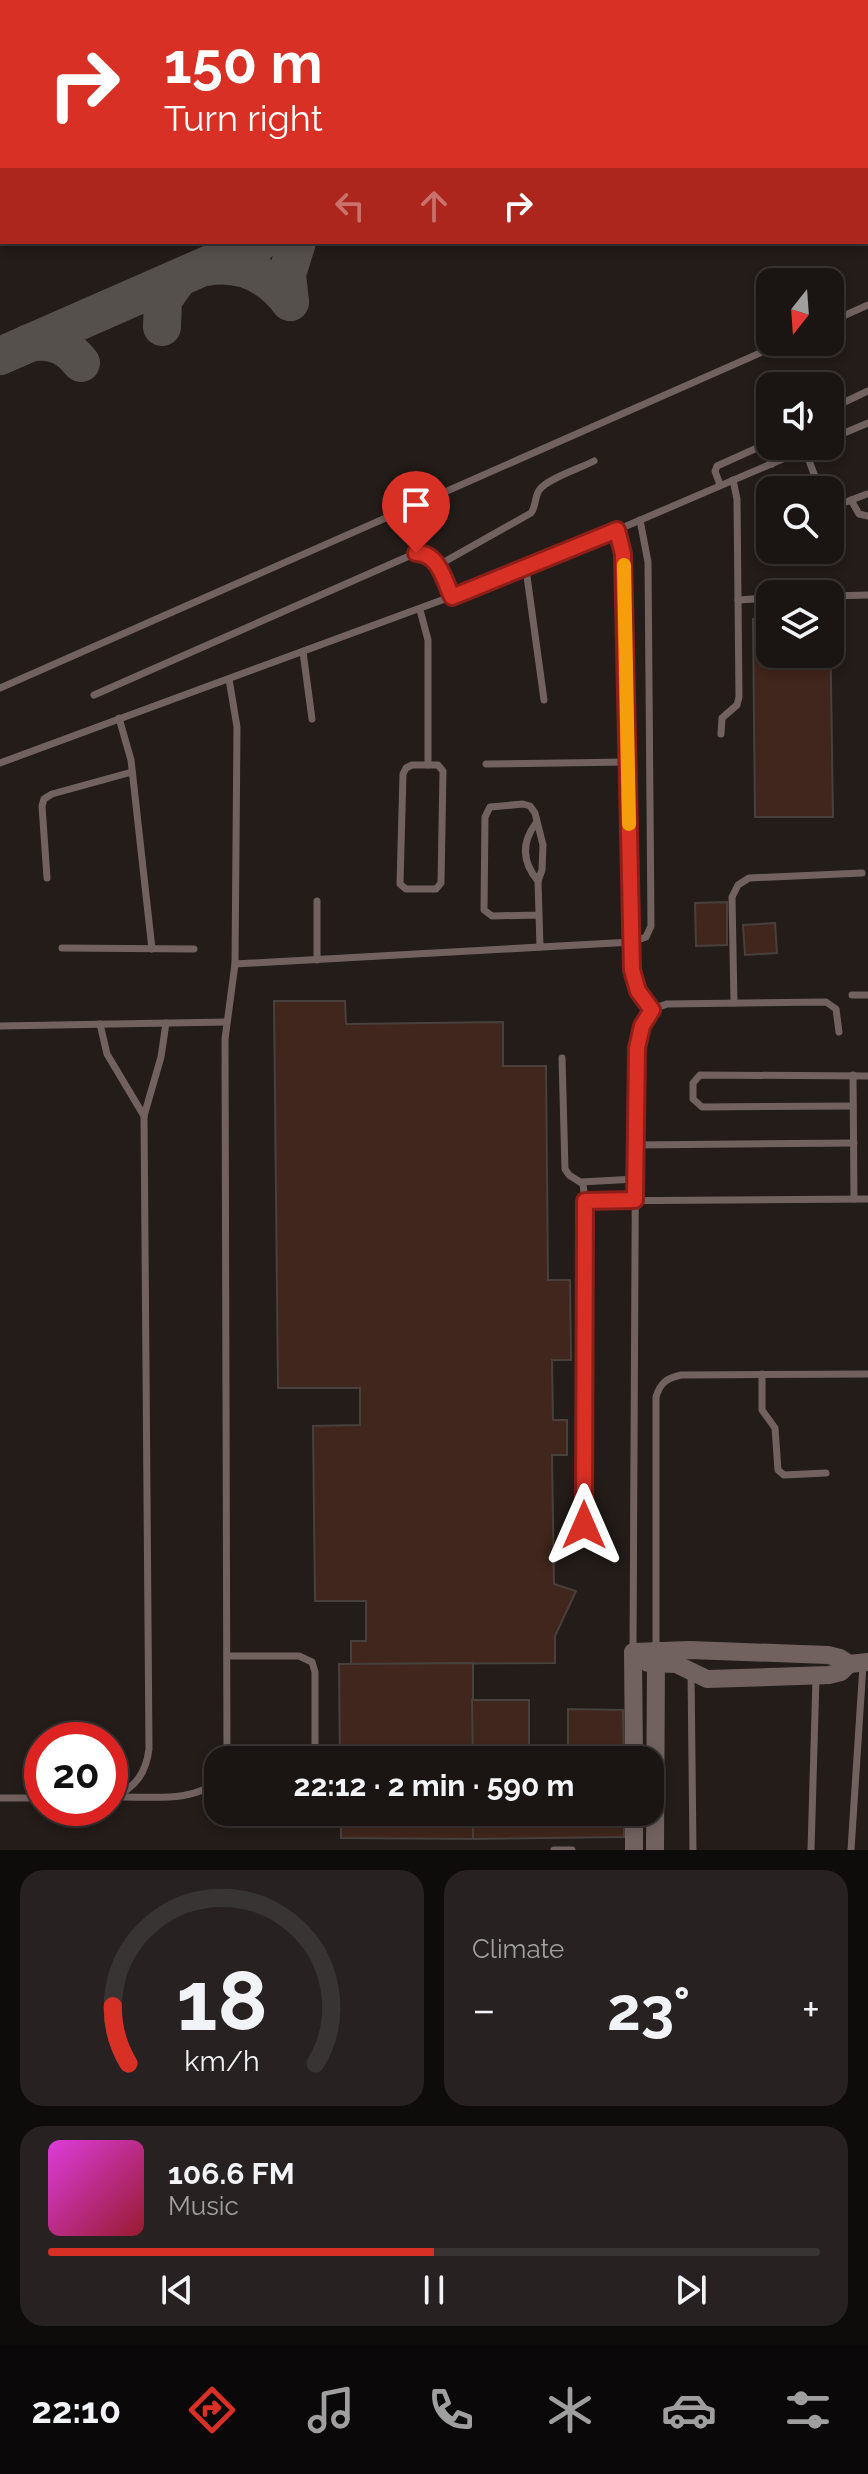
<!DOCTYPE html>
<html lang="en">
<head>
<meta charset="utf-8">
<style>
	body { margin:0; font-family:Raleway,sans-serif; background:#272221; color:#f1f3f6; height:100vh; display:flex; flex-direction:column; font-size:30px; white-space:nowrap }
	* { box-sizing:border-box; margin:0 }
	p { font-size:26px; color:#9f9fa0 }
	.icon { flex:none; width:44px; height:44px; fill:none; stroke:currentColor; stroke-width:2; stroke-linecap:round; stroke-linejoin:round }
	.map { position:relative; height:1850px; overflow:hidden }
	.sheet { display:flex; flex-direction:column; gap:20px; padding:20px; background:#0e0c0a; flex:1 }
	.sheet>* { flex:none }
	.banner { position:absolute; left:0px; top:0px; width:868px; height:244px; box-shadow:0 4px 12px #0003,0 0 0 2px #383433; background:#d93025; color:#fff; overflow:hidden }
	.needle { width:52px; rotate:197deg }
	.buttons { position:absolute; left:756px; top:268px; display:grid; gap:16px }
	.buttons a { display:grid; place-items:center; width:88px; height:88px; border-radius:16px; background:#1a1513; box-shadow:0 4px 12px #0003,0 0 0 2px #383433; font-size:40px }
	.speed { position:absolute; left:24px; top:1722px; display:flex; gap:16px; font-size:40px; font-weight:700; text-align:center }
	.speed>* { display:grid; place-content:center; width:104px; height:104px; border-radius:50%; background:#1a1513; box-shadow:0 4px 12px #0003,0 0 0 2px #383433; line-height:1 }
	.speed .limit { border:12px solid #d22; background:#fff; color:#111 }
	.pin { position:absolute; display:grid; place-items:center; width:68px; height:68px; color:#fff; margin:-82px -34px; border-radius:50% 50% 50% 0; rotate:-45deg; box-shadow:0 0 8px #0007 }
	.pin .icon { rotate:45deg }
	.me { position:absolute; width:88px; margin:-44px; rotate:0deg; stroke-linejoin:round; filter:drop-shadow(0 0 6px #0008) }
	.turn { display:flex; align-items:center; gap:28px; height:168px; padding:0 32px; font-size:36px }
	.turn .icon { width:104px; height:104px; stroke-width:2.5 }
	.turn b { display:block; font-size:56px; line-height:68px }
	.lanes { display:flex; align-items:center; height:76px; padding:0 32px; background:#0003; justify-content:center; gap:40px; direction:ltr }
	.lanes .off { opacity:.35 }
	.big { font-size:60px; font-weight:700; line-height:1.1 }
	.sheet .tile { flex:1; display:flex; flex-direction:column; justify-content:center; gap:12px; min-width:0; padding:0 28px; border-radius:24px; background:#272221 }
	.sheet .dial { align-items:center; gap:0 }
	.dial svg { height:208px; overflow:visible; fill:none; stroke:#383433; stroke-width:7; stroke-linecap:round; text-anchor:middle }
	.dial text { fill:#f1f3f6; stroke:none }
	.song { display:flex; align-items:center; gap:24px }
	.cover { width:96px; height:96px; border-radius:12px; background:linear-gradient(135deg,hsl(300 70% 55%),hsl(350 70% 35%)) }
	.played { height:8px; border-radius:4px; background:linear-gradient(90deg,#d93025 50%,#383433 50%) }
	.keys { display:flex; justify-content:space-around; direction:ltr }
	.heat { display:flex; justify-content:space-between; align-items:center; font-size:44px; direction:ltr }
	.sheet .tiles { flex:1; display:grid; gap:20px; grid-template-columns:1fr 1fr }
	.tile:last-child { grid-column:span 2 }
	.trip { position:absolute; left:204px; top:1746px; width:460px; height:80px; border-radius:24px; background:#1a1513; box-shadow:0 4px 12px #0003,0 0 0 2px #383433; font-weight:700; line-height:80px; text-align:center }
	.menu { display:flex; height:128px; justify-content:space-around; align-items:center; background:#0a0808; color:#9f9fa0 }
	.menu .icon { width:56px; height:56px }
	.menu .on { color:#d93025 }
	.menu b { font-size:36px; color:#f1f3f6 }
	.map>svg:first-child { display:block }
</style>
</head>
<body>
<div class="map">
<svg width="868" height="1850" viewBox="0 0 868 1850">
	<rect width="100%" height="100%" fill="#231c19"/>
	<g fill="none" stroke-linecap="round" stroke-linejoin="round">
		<g stroke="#56504d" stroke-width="38">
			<path d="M 261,2 L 266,0"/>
			<path d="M 805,2 L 810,0"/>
			<path d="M 866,11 L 867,15"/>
			<path d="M 0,117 L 2,116"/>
			<path d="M 206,267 C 241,261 269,274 290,302"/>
			<path d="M 290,302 L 287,274 L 297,242"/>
			<path d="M 162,327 L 163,300 L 178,279"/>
			<path d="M 29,343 C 51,339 67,345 81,363"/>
			<path d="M 0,356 L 260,242"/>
		</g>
	</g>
	<g fill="#40261c" stroke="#48403d" stroke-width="2">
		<path d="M 830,618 L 833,817 L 755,817 L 753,619 L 770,619 L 770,654 L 830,654 Z"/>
		<path d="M 727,902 L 727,945 L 696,946 L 695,903 Z"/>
		<path d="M 775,923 L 777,953 L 745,955 L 743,925 Z"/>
		<path d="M 274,1001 L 345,1001 L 346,1024 L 503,1022 L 503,1066 L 546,1066 L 548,1280 L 570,1280 L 571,1360 L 552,1360 L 553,1420 L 567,1420 L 567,1455 L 552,1455 L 554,1584 L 576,1591 L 555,1636 L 555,1663 L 351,1664 L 351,1641 L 366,1641 L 366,1601 L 315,1601 L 313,1426 L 360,1425 L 360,1388 L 278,1388 Z"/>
		<path d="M 473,1663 L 473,1760 L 340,1760 L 339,1664 Z"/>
		<path d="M 472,1700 L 529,1700 L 529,1756 L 568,1755 L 568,1709 L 623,1710 L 624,1760 L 473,1760 Z"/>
		<path d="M 341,1812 L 473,1812 L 473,1839 L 341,1838 Z"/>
		<path d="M 473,1812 L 624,1812 L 624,1837 L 473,1839 Z"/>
	</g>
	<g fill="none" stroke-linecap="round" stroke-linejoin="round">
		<g stroke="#716260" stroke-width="7">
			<path d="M 830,322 L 868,305"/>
			<path d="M 830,409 L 868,391"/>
			<path d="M 830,439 L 868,423"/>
			<path d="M 804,447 L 820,490"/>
			<path d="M 720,485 L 715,471 L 717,466 L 757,448 L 765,450 L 772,464"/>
			<path d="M 851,500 L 859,514 L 868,516"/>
			<path d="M 830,505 L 838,505 L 867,494"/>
			<path d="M 617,530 L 624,566 L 632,970 L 638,991 L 652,1010"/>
			<path d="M 437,566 L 531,513 C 537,505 534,496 540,489 C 549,478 581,468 594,461"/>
			<path d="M 526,569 L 544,700"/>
			<path d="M 830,596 L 868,595"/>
			<path d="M 738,600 L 770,598"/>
			<path d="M 420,610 L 428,640 L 428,765"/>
			<path d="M 303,652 L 312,719"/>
			<path d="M 0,688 L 785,342"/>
			<path d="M 94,695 L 416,553 C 439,553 444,580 452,597"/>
			<path d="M 119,718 L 131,760 L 152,949"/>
			<path d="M 721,734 L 722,718 L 737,705 L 739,697 L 737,499 L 733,480"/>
			<path d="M 0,763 L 526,569 L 813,446"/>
			<path d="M 486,764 L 627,762"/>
			<path d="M 412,765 L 438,765 L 443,771 L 441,883 L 436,889 L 406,889 L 400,884 L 403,774 L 406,768 Z"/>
			<path d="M 536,823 C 521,843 522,862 538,881"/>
			<path d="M 47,878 L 42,806 L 44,799 L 52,794 L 132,772"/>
			<path d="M 317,901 L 317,960"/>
			<path d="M 539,915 L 492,916 L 484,910 L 485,817 L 490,807 L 523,804 L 530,806 L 535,813 L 543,845 L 542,870 L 538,881 L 540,947"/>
			<path d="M 62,948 L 194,949"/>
			<path d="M 235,964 L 632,942 L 646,937 L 651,926 L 648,562 L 640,520"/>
			<path d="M 852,995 L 868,995"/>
			<path d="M 734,1003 L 732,897 L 738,885 L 749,878 L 862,873"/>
			<path d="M 100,1024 L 107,1054 L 144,1116"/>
			<path d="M 0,1026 L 226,1022"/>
			<path d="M 562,1058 L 565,1169 L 569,1175 L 583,1184 L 585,1201 L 584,1525"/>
			<path d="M 853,1075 L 854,1199"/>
			<path d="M 853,1106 L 702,1107 L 693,1099 L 693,1083 L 700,1075 L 868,1076"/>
			<path d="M 636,1145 L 854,1143"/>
			<path d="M 581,1182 L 636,1179"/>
			<path d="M 585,1201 L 868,1199"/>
			<path d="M 762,1374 L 762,1410 L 775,1428 L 778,1470 L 784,1475 L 826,1473"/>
			<path d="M 656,1649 L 656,1397 C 660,1383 667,1378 681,1375 L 868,1374"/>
			<path d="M 633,1650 L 636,1057 C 638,1034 642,1010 667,1004 L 826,1002 L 836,1009 L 839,1032"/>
			<path d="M 228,1656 L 299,1656 L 312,1662 L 315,1672 L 315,1760"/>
			<path d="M 691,1672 L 693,1850"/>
			<path d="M 227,1760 L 225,1039 L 235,964 L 237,727 L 229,679"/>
			<path d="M 115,1797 C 136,1786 146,1773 149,1749 L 144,1116 L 161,1057 L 166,1023"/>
			<path d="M 117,1797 C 147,1796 196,1804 218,1779"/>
			<path d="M 0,1798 L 42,1798"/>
			<path d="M 554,1850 L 572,1850"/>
			<path d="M 811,1850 L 816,1678"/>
			<path d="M 851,1850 L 863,1665"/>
		</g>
		<g stroke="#716260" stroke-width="18">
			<path d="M 648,1663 L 676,1664 L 707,1679 L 829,1675 L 841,1672 L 849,1664"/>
			<path d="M 634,1760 L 633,1652 L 690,1650 L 828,1655 L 840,1658 L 849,1664 L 868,1662"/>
			<path d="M 634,1812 L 634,1850"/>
			<path d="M 655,1850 L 656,1653"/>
		</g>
	</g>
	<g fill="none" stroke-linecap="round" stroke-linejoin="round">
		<g stroke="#8d1f18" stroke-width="20">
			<path id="route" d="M 416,553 C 439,553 444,580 452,597 L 617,530 L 623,554 L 632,970 L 638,991 L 652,1010 L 642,1026 L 637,1048 L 635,1200 L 585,1201 L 584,1525"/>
		</g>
		<use href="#route" stroke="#d93025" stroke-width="14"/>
		<path stroke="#f59e0b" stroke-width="14" d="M 624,565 L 629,824"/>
	</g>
</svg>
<div class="buttons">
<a><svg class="needle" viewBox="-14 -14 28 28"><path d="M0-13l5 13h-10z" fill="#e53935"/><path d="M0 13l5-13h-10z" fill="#9f9fa0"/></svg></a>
<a><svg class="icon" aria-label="sound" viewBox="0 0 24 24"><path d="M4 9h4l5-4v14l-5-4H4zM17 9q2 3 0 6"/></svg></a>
<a><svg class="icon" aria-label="search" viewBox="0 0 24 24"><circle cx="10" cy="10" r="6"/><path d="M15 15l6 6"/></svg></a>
<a><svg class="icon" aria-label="layers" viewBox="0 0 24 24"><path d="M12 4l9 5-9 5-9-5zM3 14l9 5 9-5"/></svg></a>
</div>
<div class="speed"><div class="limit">20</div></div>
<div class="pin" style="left:416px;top:553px;background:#d93025"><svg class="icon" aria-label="arrive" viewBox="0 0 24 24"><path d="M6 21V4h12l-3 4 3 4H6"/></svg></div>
<svg class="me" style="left:584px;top:1525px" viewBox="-20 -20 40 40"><path d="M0-17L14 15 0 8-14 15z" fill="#d93025" stroke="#fff" stroke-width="4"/></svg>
<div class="trip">22:12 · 2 min · 590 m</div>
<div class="banner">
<div class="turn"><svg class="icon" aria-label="right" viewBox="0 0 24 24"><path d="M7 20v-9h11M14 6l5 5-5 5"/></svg><div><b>150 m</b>Turn right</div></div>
<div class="lanes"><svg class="icon off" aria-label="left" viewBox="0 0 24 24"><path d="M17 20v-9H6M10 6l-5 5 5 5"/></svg><svg class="icon off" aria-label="ahead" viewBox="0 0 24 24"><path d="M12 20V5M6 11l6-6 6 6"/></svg><svg class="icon" aria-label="right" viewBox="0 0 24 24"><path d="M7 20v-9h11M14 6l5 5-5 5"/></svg></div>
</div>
</div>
<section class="sheet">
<div class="tiles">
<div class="tile dial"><svg viewBox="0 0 100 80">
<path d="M14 69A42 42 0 1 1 86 69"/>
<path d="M14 69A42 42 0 0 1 8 47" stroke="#d93025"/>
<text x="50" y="56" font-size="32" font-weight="700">18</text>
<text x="50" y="72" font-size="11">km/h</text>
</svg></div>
<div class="tile"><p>Climate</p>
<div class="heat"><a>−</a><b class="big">23°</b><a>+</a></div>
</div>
<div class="tile">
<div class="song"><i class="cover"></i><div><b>106.6 FM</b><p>Music</p></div></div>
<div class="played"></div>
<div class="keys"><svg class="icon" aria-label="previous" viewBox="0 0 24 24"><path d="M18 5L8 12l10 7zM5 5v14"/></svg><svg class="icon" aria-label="pause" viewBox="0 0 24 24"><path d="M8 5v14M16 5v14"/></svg><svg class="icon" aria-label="next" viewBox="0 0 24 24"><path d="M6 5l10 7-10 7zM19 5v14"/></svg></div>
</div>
</div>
</section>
<nav class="menu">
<b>22:10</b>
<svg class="icon on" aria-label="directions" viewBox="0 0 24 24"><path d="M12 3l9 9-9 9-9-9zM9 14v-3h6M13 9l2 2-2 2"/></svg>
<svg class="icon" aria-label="music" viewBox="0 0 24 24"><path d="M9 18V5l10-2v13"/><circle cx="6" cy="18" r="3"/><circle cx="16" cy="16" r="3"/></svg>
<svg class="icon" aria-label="phone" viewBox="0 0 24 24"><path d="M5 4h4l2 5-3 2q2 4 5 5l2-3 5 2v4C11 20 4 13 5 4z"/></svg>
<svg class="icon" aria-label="climate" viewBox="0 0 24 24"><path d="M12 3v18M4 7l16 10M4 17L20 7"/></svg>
<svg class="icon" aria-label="car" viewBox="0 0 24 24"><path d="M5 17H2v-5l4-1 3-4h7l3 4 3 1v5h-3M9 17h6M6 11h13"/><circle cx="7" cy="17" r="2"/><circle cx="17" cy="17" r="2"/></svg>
<svg class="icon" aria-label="filters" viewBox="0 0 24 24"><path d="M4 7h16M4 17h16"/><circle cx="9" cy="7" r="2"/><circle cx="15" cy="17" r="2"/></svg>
</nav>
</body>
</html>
